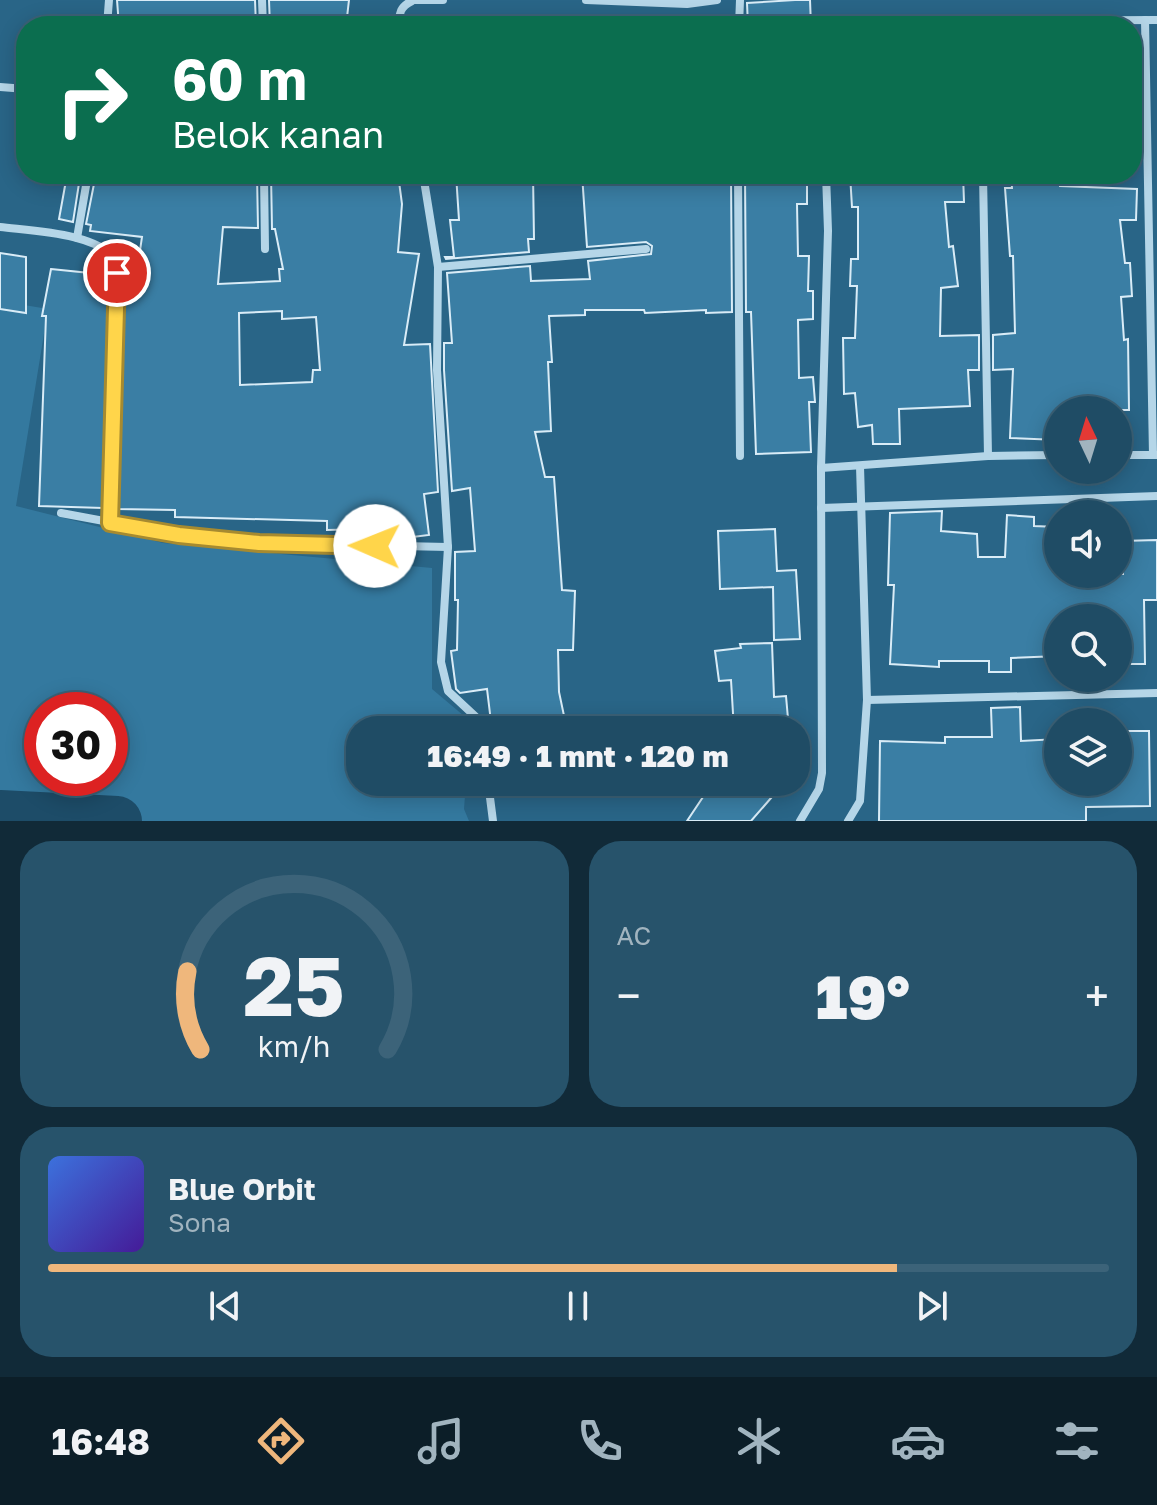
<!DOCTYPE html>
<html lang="id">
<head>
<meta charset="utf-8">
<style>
	body { margin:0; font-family:"Golos Text",sans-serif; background:#27536b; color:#f1f3f6; height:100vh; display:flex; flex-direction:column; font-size:30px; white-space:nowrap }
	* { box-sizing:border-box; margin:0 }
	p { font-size:26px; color:#a1b4bf }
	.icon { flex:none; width:44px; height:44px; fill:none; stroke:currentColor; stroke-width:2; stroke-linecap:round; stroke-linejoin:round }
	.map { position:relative; height:821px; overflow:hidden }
	.sheet { display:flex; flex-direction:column; gap:20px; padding:20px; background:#112a38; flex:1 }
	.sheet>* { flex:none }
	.top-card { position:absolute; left:16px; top:16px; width:1126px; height:168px; border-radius:32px; box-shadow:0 4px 20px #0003,0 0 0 2px #3c6379; background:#0b6e4f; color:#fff; overflow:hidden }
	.needle { width:52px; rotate:356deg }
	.controls { position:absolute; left:1044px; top:396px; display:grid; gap:16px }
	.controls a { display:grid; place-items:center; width:88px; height:88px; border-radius:50%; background:#1f4c65; box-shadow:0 4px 20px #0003,0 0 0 2px #3c6379; font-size:40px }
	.speed { position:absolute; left:24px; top:692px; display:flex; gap:16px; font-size:40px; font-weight:700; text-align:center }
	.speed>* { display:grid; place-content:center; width:104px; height:104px; border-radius:50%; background:#1f4c65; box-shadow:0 4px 20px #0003,0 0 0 2px #3c6379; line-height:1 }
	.speed .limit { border:12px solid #d22; background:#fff; color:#111 }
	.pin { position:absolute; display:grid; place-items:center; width:68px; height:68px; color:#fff; margin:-34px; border:4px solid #fff; border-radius:50%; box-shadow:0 2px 8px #0007 }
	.me { position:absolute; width:88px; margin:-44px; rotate:271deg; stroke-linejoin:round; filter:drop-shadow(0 0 6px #0008) }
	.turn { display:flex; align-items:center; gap:28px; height:168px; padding:0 24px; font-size:36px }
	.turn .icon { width:104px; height:104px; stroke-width:2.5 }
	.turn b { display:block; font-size:56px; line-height:68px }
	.big { font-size:60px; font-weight:800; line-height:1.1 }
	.sheet .card { flex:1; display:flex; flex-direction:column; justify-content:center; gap:12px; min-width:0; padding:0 28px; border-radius:32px; background:#27536b }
	.sheet .dial { align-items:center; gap:0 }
	.dial svg { height:208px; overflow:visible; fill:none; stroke:#3c6379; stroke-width:7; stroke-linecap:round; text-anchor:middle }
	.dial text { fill:#f1f3f6; stroke:none }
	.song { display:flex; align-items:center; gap:24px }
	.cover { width:96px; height:96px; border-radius:12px; background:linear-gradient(135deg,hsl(220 70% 55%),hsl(260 70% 35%)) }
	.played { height:8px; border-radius:4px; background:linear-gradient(90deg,#efb77c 80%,#3c6379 80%) }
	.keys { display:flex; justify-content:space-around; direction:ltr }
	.heat { display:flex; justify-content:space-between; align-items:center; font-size:44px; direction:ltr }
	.sheet .tiles { flex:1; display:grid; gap:20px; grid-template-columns:1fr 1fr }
	.card:last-child { grid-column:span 2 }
	.trip { position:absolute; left:346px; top:716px; width:464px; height:80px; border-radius:32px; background:#1f4c65; box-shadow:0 4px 20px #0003,0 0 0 2px #3c6379; font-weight:800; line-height:80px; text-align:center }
	.tabs { display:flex; height:128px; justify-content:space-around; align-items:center; background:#0c1e28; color:#a1b4bf }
	.tabs .icon { width:56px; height:56px }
	.tabs .active { color:#efb77c }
	.tabs b { font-size:36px; color:#f1f3f6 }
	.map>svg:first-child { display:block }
</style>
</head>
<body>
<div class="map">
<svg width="1157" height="821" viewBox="0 0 1157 821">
	<rect width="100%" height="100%" fill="#296587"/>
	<path fill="#34799f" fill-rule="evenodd" d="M 0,301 L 48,309 L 16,506 L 163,543 L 432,568 L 432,689 L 470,721 L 469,730 L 360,730 L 360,782 L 466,782 L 464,809 L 469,821 L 0,821 ZM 42,710 L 110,710 L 110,778 L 42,778 Z"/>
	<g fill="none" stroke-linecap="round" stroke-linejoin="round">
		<path stroke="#1d4c68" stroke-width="50" d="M 0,815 L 117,821"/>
	</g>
	<g fill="#3a7ea4" stroke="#d9ecf7" stroke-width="2" fill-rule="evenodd">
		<path d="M 117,0 L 255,0 L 256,26 L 201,26 L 202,16 L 158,26 L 119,26 Z"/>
		<path d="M 269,0 L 349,0 L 346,26 L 270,26 Z"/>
		<path d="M 795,0 L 810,0 L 811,26 L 748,26 L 747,3 Z"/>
		<path d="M 96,174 L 257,174 L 258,228 L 223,227 L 218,284 L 280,281 L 279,269 L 283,269 L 275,229 L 272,229 L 271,174 L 398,174 L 402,204 L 398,252 L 419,254 L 404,345 L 430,344 L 438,492 L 424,494 L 429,535 L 404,538 L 404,532 L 367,534 L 366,529 L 327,530 L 327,521 L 175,517 L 175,510 L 117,509 L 123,277 L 136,278 L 142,237 L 90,231 L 91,225 L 86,224 ZM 282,311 L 282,319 L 316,317 L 320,370 L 313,370 L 312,382 L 240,385 L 239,313 Z"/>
		<path d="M 456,174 L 533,174 L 534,239 L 528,239 L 529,252 L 446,259 L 445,257 L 454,257 L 450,220 L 459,220 Z"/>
		<path d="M 582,174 L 731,174 L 732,312 L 706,313 L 706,310 L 645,313 L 644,310 L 585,310 L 585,315 L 549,316 L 552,362 L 548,362 L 551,431 L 535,432 L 545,477 L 554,477 L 562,590 L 575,591 L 573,650 L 558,650 L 559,692 L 567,730 L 492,730 L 487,689 L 460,693 L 456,689 L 451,651 L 457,650 L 458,600 L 455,600 L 455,552 L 475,551 L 470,488 L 452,491 L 444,370 L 444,343 L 452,343 L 447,273 L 530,266 L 531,281 L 590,279 L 588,261 L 651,254 L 652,246 L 646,242 L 587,247 Z"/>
		<path d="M 745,174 L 807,174 L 807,204 L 797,204 L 798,256 L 809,256 L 808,291 L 813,291 L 813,319 L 798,320 L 799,378 L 813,377 L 815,402 L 809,402 L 811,452 L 756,454 L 751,312 L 746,312 Z"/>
		<path d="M 850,174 L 963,174 L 964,202 L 945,202 L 949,247 L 953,246 L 958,286 L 941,288 L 940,336 L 979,335 L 979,370 L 968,370 L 970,406 L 899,409 L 900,444 L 873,444 L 872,425 L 858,427 L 855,393 L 844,394 L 843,338 L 855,338 L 857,286 L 850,286 L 851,259 L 858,259 L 858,207 L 852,207 Z"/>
		<path d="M 1011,174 L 1060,174 L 1060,186 L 1137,189 L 1136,220 L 1120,220 L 1125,263 L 1130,263 L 1132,296 L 1121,297 L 1124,340 L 1128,339 L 1129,410 L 1058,410 L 1058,440 L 1010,438 L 1013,369 L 993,370 L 993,335 L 1015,333 L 1013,256 L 1010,256 L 1005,188 L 1012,188 Z"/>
		<path d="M 67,175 L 80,177 L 73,222 L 59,219 Z"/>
		<path d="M 0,253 L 26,257 L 26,313 L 0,309 Z"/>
		<path d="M 51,269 L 109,275 L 103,508 L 39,506 L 46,316 L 42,316 Z"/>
		<path d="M 942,511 L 941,531 L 977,534 L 978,557 L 1005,557 L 1007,515 L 1034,517 L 1034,526 L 1058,527 L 1058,574 L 1123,574 L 1122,541 L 1157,540 L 1157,600 L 1144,600 L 1145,664 L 1118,664 L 1118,618 L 1058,618 L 1058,656 L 1011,658 L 1011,672 L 989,672 L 989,661 L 939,661 L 939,667 L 890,664 L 894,585 L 888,585 L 890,513 Z"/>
		<path d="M 775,529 L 777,571 L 796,570 L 800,639 L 774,640 L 773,587 L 720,589 L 718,531 Z"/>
		<path d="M 772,643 L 774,697 L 786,696 L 789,730 L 734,730 L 731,680 L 719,681 L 715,651 L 741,648 L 740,644 Z"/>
		<path d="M 1020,707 L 1021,741 L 1058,739 L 1058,782 L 1118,782 L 1118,731 L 1149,731 L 1150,806 L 1086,807 L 1086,821 L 879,821 L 880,741 L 945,743 L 945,737 L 992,737 L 991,708 Z"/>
		<path d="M 713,782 L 731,792 L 740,782 L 785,782 L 751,821 L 687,821 Z"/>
	</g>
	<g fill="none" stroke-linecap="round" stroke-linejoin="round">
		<g stroke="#b5d6e8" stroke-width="8">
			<path d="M 262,0 L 263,26"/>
			<path d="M 410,0 L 443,0"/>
			<path d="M 586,0 L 687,4 L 717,0"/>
			<path d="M 1145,20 L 1153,455"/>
			<path d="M 107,26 L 109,0"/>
			<path d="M 400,26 C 398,13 401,6 412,1"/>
			<path d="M 739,26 L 740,0"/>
			<path d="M 825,26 L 826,23 L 839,18 L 982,21 L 1157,20"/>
			<path d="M 0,87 L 26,89"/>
			<path d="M 264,174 L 265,249"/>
			<path d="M 423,174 L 438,267 L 437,370 L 448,547 L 441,662 L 448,691 L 477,718 L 481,730"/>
			<path d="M 738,174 L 740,456"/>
			<path d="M 983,174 L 988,456"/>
			<path d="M 0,227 C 31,231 100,233 116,261 L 110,523"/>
			<path d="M 77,238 L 88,174"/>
			<path d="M 438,267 L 646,249"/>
			<path d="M 1118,455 L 1157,455"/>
			<path d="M 821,468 L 988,456 L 1058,455"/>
			<path d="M 821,508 L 1157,496"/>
			<path d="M 61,513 L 179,535 L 259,543 L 448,547"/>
			<path d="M 867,700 L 1157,693"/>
			<path d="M 488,782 L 493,821"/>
			<path d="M 800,821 L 819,789 L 822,773 L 821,468 L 828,231 L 826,174"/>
			<path d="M 848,821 L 860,801 L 867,700 L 860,466"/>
		</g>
	</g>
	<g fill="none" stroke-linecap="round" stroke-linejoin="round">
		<g stroke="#a68a30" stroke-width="20">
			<path id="route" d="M 117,273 L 110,523 L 179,535 L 259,543 L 375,546"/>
		</g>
		<use href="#route" stroke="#ffd54a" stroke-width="14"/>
	</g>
</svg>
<div class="controls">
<a><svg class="needle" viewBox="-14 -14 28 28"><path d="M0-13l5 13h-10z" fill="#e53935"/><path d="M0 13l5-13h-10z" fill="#a1b4bf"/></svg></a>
<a><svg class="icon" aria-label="sound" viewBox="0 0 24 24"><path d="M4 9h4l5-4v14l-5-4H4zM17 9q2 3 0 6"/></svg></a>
<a><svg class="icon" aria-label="search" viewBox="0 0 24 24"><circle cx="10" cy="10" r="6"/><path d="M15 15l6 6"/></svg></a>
<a><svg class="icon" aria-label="layers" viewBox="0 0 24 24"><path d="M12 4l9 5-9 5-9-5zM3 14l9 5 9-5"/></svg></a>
</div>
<div class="speed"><div class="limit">30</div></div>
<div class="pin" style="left:117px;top:273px;background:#d93025"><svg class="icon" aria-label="arrive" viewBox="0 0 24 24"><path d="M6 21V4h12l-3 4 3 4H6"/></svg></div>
<svg class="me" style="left:375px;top:546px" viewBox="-20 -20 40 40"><circle r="19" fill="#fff"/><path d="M0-13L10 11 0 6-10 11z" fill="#ffd54a"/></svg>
<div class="trip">16:49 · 1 mnt · 120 m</div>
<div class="top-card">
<div class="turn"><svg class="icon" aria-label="right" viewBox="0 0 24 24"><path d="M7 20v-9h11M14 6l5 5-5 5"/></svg><div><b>60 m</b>Belok kanan</div></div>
</div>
</div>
<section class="sheet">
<div class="tiles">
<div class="card dial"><svg viewBox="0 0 100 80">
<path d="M14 69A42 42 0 1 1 86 69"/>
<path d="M14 69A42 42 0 0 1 9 39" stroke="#efb77c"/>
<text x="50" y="56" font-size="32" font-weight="700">25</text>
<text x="50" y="72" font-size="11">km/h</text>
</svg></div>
<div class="card"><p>AC</p>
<div class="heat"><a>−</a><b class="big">19°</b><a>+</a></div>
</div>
<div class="card">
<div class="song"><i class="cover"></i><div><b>Blue Orbit</b><p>Sona</p></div></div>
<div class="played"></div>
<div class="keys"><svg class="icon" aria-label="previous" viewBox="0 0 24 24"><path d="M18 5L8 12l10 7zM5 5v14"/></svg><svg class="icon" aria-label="pause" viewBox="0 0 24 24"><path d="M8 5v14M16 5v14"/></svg><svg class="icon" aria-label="next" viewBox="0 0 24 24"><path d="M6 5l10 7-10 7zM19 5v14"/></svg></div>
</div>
</div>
</section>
<nav class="tabs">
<b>16:48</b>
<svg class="icon active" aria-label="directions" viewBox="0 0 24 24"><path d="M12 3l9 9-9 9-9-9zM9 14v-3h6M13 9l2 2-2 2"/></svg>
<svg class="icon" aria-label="music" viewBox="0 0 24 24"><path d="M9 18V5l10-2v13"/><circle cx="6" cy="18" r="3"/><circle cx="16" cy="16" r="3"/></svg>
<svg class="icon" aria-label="phone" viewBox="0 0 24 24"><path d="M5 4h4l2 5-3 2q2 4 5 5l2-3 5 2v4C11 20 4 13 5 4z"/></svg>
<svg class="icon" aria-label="climate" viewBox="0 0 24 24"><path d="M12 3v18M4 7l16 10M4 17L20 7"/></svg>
<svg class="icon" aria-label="car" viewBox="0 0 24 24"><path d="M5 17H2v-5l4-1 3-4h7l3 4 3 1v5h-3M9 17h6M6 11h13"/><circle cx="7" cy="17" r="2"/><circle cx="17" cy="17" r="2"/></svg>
<svg class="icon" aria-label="filters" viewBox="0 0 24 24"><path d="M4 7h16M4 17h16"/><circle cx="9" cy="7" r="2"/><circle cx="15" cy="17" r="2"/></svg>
</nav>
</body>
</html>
